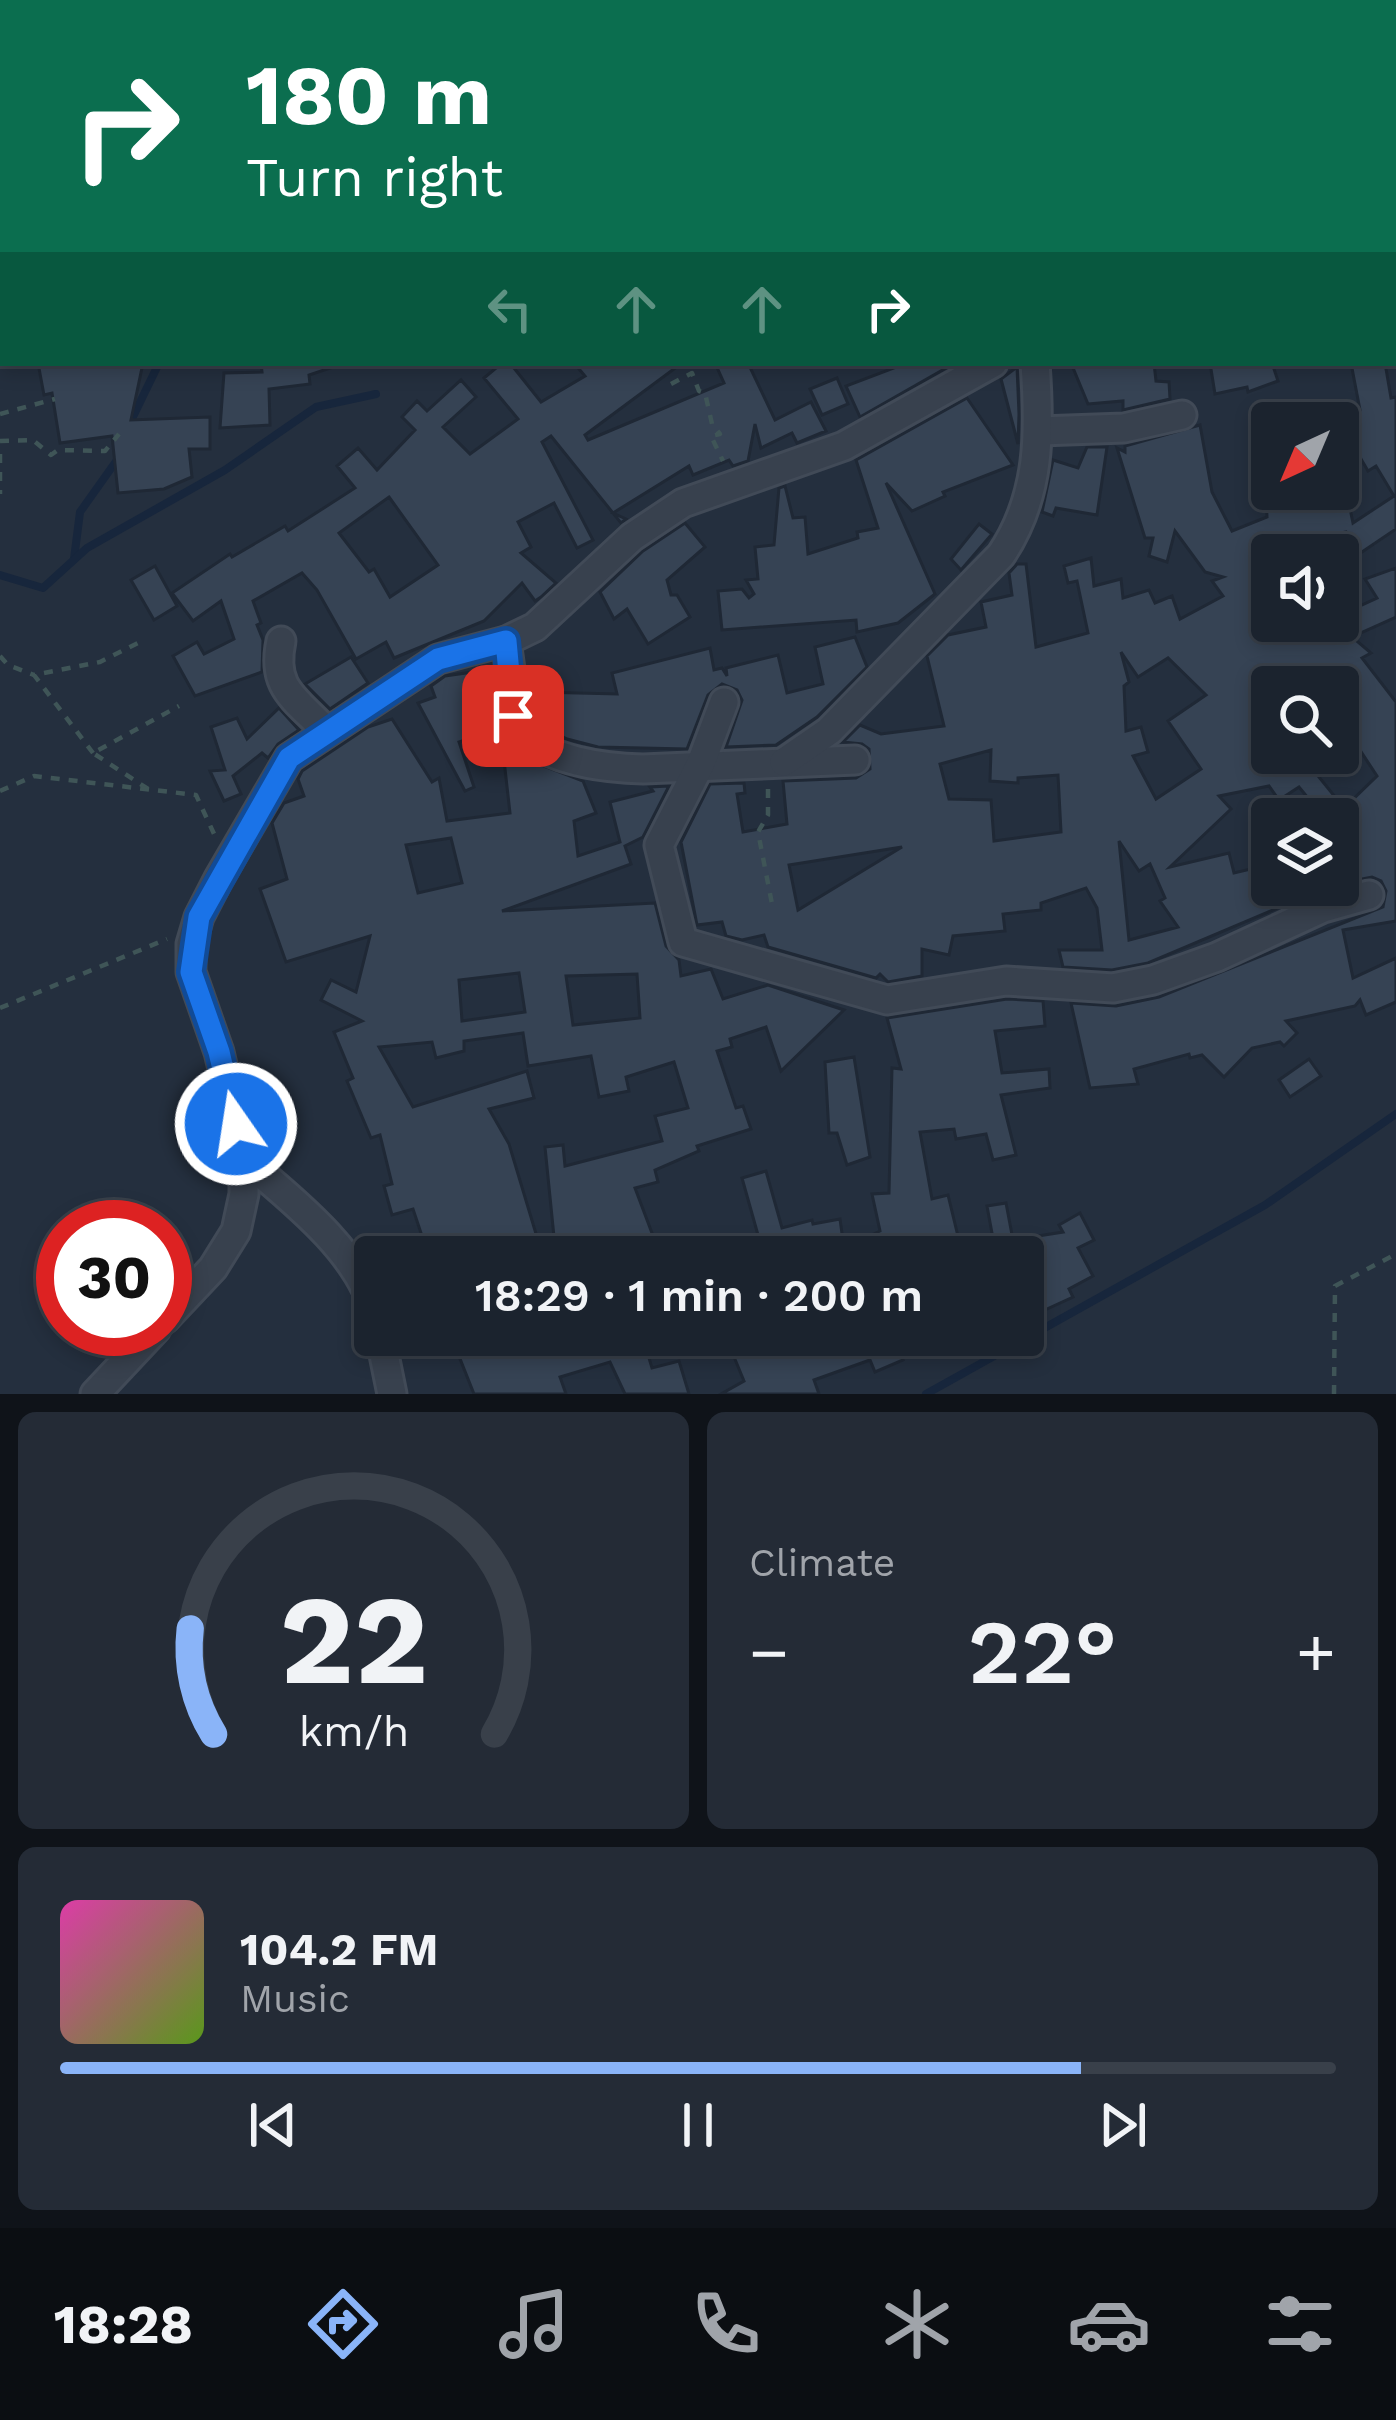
<!DOCTYPE html>
<html lang="en">
<head>
<meta charset="utf-8">
<style>
	body { margin:0; font-family:"Work Sans",sans-serif; background:#242b36; color:#f1f3f6; height:100vh; display:flex; flex-direction:column; font-size:45px; white-space:nowrap }
	* { box-sizing:border-box; margin:0 }
	p { font-size:39px; color:#a0a4aa }
	.icon { flex:none; width:66px; height:66px; fill:none; stroke:currentColor; stroke-width:2; stroke-linecap:round; stroke-linejoin:round }
	.map { position:relative; height:1394px; overflow:hidden }
	.panel { display:flex; flex-direction:column; gap:18px; padding:18px; background:#0f1319; flex:1 }
	.panel>* { flex:none }
	.top-card { position:absolute; left:0px; top:0px; width:1398px; height:366px; box-shadow:0 6px 18px #0003,0 0 0 3px #39404a; background:#0b6e4f; color:#fff; overflow:hidden }
	.needle { width:78px; rotate:224deg }
	.buttons { position:absolute; left:1251px; top:402px; display:grid; gap:24px }
	.buttons a { display:grid; place-items:center; width:108px; height:108px; border-radius:12px; background:#1b232e; box-shadow:0 6px 18px #0003,0 0 0 3px #39404a; font-size:60px }
	.speed { position:absolute; left:36px; top:1200px; display:flex; gap:24px; font-size:60px; font-weight:700; text-align:center }
	.speed>* { display:grid; place-content:center; width:156px; height:156px; border-radius:50%; background:#1b232e; box-shadow:0 6px 18px #0003,0 0 0 3px #39404a; line-height:1 }
	.speed .limit { border:18px solid #d22; background:#fff; color:#111 }
	.pin { position:absolute; display:grid; place-items:center; width:102px; height:102px; color:#fff; margin:-51px; border-radius:24px; box-shadow:0 6px 18px #0006 }
	.me { position:absolute; width:132px; margin:-66px; rotate:347deg; stroke-linejoin:round; filter:drop-shadow(0 0 9px #0008) }
	.turn { display:flex; align-items:center; gap:42px; height:252px; padding:0 48px; font-size:54px }
	.turn .icon { width:156px; height:156px; stroke-width:2.5 }
	.turn b { display:block; font-size:84px; line-height:102px }
	.lanes { display:flex; align-items:center; height:114px; padding:0 48px; background:#0003; justify-content:center; gap:60px; direction:ltr }
	.lanes .off { opacity:.35 }
	.big { font-size:90px; font-weight:600; line-height:1.1 }
	.panel .tile { flex:1; display:flex; flex-direction:column; justify-content:center; gap:18px; min-width:0; padding:0 42px; border-radius:18px; background:#242b36 }
	.panel .dial { align-items:center; gap:0 }
	.dial svg { height:312px; overflow:visible; fill:none; stroke:#39404a; stroke-width:7; stroke-linecap:round; text-anchor:middle }
	.dial text { fill:#f1f3f6; stroke:none }
	.song { display:flex; align-items:center; gap:36px }
	.cover { width:144px; height:144px; border-radius:18px; background:linear-gradient(135deg,hsl(320 70% 55%),hsl(90 70% 35%)) }
	.played { height:12px; border-radius:6px; background:linear-gradient(90deg,#8ab4f8 80%,#39404a 80%) }
	.keys { display:flex; justify-content:space-around; direction:ltr }
	.heat { display:flex; justify-content:space-between; align-items:center; font-size:66px; direction:ltr }
	.panel .tiles { flex:1; display:grid; gap:18px; grid-template-columns:1fr 1fr }
	.tile:last-child { grid-column:span 2 }
	.trip { position:absolute; left:354px; top:1236px; width:690px; height:120px; border-radius:12px; background:#1b232e; box-shadow:0 6px 18px #0003,0 0 0 3px #39404a; font-weight:600; line-height:120px; text-align:center }
	.tabs { display:flex; height:192px; justify-content:space-around; align-items:center; background:#0b0e12; color:#a0a4aa }
	.tabs .icon { width:84px; height:84px }
	.tabs .selected { color:#8ab4f8 }
	.tabs b { font-size:54px; color:#f1f3f6 }
	.map>svg:first-child { display:block }
</style>
</head>
<body>
<div class="map">
<svg width="1396" height="1394" viewBox="0 0 1396 1394">
	<rect width="100%" height="100%" fill="#242f3e"/>
	<g fill="none" stroke-linecap="round" stroke-linejoin="round">
		<g stroke="#17263c" stroke-width="8">
			<path d="M 127,429 L 159,363"/>
			<path d="M 74,559 L 80,512 L 117,460"/>
			<path d="M 0,575 L 43,588 L 87,548 L 225,470 L 316,407 L 376,394"/>
			<path d="M 926,1394 L 1265,1205 L 1396,1114"/>
		</g>
	</g>
	<g fill="#364354" stroke="#1f2835" stroke-width="3" fill-rule="evenodd">
		<path d="M 38,363 L 143,363 L 131,420 L 210,417 L 210,449 L 189,449 L 192,477 L 164,489 L 118,493 L 112,436 L 60,443 L 52,393 L 44,395 Z"/>
		<path d="M 261,363 L 336,366 L 309,375 L 310,384 L 269,389 L 270,425 L 220,428 L 224,373 L 262,372 Z"/>
		<path d="M 502,363 L 510,363 L 541,402 L 585,376 L 574,363 L 682,363 L 585,435 L 588,440 L 724,383 L 715,363 L 748,363 L 775,420 L 811,402 L 826,431 L 797,443 L 792,433 L 761,448 L 755,424 L 748,461 L 733,466 L 729,460 L 693,475 L 689,466 L 613,513 L 626,519 L 621,523 L 551,436 L 542,442 L 593,540 L 577,548 L 554,503 L 518,522 L 531,547 L 521,553 L 556,583 L 541,597 L 535,601 L 522,583 L 484,621 L 394,658 L 386,642 L 356,659 L 317,590 L 302,573 L 253,601 L 261,623 L 257,625 L 263,640 L 262,672 L 195,696 L 173,656 L 197,642 L 204,654 L 234,639 L 221,601 L 193,621 L 172,593 L 230,554 L 232,557 L 285,526 L 288,531 L 355,488 L 337,466 L 358,448 L 377,470 L 415,430 L 402,417 L 417,401 L 427,411 L 461,380 L 476,397 L 443,427 L 470,454 L 518,419 L 484,378 ZM 389,497 L 438,565 L 390,597 L 374,569 L 369,572 L 339,533 Z"/>
		<path d="M 892,363 L 943,363 L 946,368 L 860,417 L 846,386 L 894,368 Z"/>
		<path d="M 1071,363 L 1154,363 L 1156,381 L 1169,382 L 1170,399 L 1123,410 L 1123,401 L 1088,404 Z"/>
		<path d="M 1210,363 L 1272,363 L 1278,381 L 1248,392 L 1247,387 L 1215,394 Z"/>
		<path d="M 1351,363 L 1385,363 L 1391,398 L 1396,397 L 1396,529 L 1356,556 L 1346,532 L 1306,540 L 1311,555 L 1251,555 L 1272,588 L 1272,621 L 1338,621 L 1338,616 L 1377,598 L 1365,579 L 1396,568 L 1396,617 L 1352,637 L 1371,653 L 1362,658 L 1396,702 L 1396,921 L 1343,930 L 1353,978 L 1396,958 L 1396,1002 L 1366,1015 L 1360,1000 L 1355,1006 L 1286,1021 L 1297,1033 L 1284,1046 L 1280,1042 L 1252,1048 L 1224,1077 L 1202,1055 L 1190,1058 L 1189,1054 L 1134,1069 L 1138,1084 L 1090,1088 L 1071,1003 L 1116,1006 L 1159,997 L 1383,907 L 1386,891 L 1381,881 L 1372,877 L 1352,881 L 1347,870 L 1353,867 L 1338,836 L 1338,819 L 1330,819 L 1326,812 L 1322,815 L 1299,787 L 1279,800 L 1269,786 L 1219,796 L 1231,809 L 1170,867 L 1229,853 L 1234,873 L 1272,864 L 1272,885 L 1301,885 L 1308,895 L 1148,963 L 1112,970 L 1063,967 L 1059,950 L 1102,950 L 1097,908 L 1086,888 L 1041,903 L 1041,910 L 1003,914 L 1005,931 L 953,936 L 949,955 L 922,949 L 922,976 L 888,982 L 880,974 L 876,978 L 768,947 L 764,935 L 742,940 L 726,936 L 722,922 L 697,925 L 681,842 L 710,784 L 744,783 L 745,793 L 737,794 L 743,832 L 787,824 L 783,781 L 856,778 L 870,769 L 869,749 L 862,744 L 843,742 L 860,725 L 881,734 L 944,726 L 927,656 L 948,635 L 986,627 L 981,602 L 1012,595 L 1009,573 L 1017,564 L 1026,564 L 1036,647 L 1088,633 L 1077,581 L 1068,583 L 1064,566 L 1091,558 L 1094,586 L 1121,579 L 1123,598 L 1149,590 L 1155,603 L 1172,596 L 1180,619 L 1223,596 L 1212,581 L 1223,577 L 1205,572 L 1175,531 L 1167,562 L 1149,556 L 1153,538 L 1145,538 L 1117,448 L 1125,452 L 1125,446 L 1200,425 L 1212,492 L 1232,531 L 1267,517 L 1266,497 L 1298,497 L 1298,489 L 1321,489 L 1322,509 L 1349,504 L 1353,523 L 1394,496 L 1376,466 L 1368,471 L 1350,440 L 1340,443 L 1338,423 L 1333,423 L 1330,415 L 1360,410 ZM 1121,652 L 1138,677 L 1168,658 L 1206,695 L 1168,721 L 1201,769 L 1156,799 L 1133,756 L 1148,752 L 1141,727 L 1126,731 L 1124,686 L 1129,682 ZM 1324,675 L 1330,687 L 1338,687 L 1338,750 L 1354,741 L 1377,776 L 1344,808 L 1310,766 L 1333,753 L 1272,753 L 1272,687 L 1306,687 ZM 991,750 L 990,781 L 1018,783 L 1018,778 L 1058,775 L 1061,832 L 994,841 L 991,800 L 949,799 L 940,764 ZM 1119,841 L 1139,871 L 1150,864 L 1165,898 L 1160,901 L 1178,927 L 1129,940 ZM 902,847 L 798,910 L 789,865 Z"/>
		<path d="M 1017,367 L 1019,414 L 1018,444 L 1001,379 Z"/>
		<path d="M 837,378 L 848,404 L 822,415 L 810,389 Z"/>
		<path d="M 967,398 L 1013,465 L 943,492 L 945,496 L 912,511 L 886,483 L 935,594 L 898,623 L 857,632 L 856,620 L 722,630 L 718,591 L 742,589 L 749,598 L 754,594 L 746,580 L 758,579 L 755,547 L 774,545 L 779,488 L 785,486 L 793,518 L 805,517 L 808,554 L 858,538 L 857,532 L 878,528 L 856,460 Z"/>
		<path d="M 1087,447 L 1107,447 L 1097,515 L 1056,508 L 1053,516 L 1042,512 L 1053,460 L 1078,468 Z"/>
		<path d="M 685,523 L 705,547 L 667,580 L 671,595 L 677,595 L 690,617 L 648,644 L 627,609 L 614,619 L 600,592 L 643,551 Z"/>
		<path d="M 979,524 L 992,534 L 961,570 L 951,559 Z"/>
		<path d="M 155,566 L 177,606 L 154,620 L 131,580 Z"/>
		<path d="M 855,637 L 867,667 L 817,717 L 776,745 L 726,747 L 742,700 L 737,690 L 722,684 L 708,695 L 687,749 L 598,747 L 567,739 L 536,723 L 537,692 L 617,694 L 612,673 L 710,648 L 714,670 L 722,668 L 727,676 L 726,668 L 778,655 L 787,693 L 823,684 L 815,647 Z"/>
		<path d="M 351,657 L 368,683 L 330,709 L 305,684 Z"/>
		<path d="M 480,671 L 491,715 L 482,719 L 487,733 L 459,742 L 474,787 L 465,791 L 418,703 L 435,697 L 431,686 L 445,676 Z"/>
		<path d="M 279,708 L 299,730 L 278,744 L 268,758 L 262,753 L 233,776 L 241,794 L 224,801 L 210,771 L 225,770 L 211,727 L 237,718 L 247,739 Z"/>
		<path d="M 392,719 L 432,782 L 439,778 L 447,821 L 510,813 L 504,760 L 523,758 L 583,781 L 596,813 L 574,821 L 578,856 L 620,842 L 610,802 L 653,791 L 650,787 L 669,786 L 643,837 L 625,846 L 631,864 L 502,911 L 655,903 L 666,946 L 679,960 L 681,976 L 711,969 L 723,999 L 768,985 L 844,1010 L 781,1071 L 766,1027 L 730,1039 L 732,1047 L 717,1051 L 736,1108 L 743,1106 L 751,1129 L 697,1146 L 699,1151 L 655,1170 L 658,1182 L 635,1188 L 661,1257 L 556,1257 L 545,1147 L 563,1145 L 565,1166 L 662,1141 L 655,1116 L 688,1108 L 674,1062 L 626,1077 L 629,1091 L 599,1097 L 591,1056 L 528,1066 L 523,1033 L 464,1041 L 464,1051 L 436,1058 L 432,1042 L 379,1047 L 413,1107 L 527,1071 L 534,1098 L 489,1109 L 509,1144 L 543,1257 L 429,1257 L 413,1209 L 392,1215 L 384,1186 L 392,1184 L 380,1135 L 371,1138 L 347,1081 L 353,1078 L 334,1032 L 362,1021 L 321,1000 L 331,980 L 356,992 L 370,936 L 286,962 L 260,889 L 287,879 L 272,823 L 284,803 L 304,796 L 298,779 L 302,771 L 368,727 ZM 451,838 L 462,883 L 418,893 L 406,845 ZM 519,973 L 525,1012 L 462,1021 L 459,980 ZM 637,974 L 640,1018 L 573,1025 L 566,976 Z"/>
		<path d="M 1007,999 L 1043,1001 L 1045,1026 L 995,1031 L 1002,1073 L 1049,1069 L 1050,1088 L 1001,1095 L 1016,1155 L 993,1160 L 986,1134 L 956,1139 L 954,1129 L 920,1132 L 932,1199 L 948,1195 L 963,1257 L 727,1257 L 726,1253 L 760,1242 L 742,1178 L 766,1171 L 782,1228 L 812,1220 L 813,1224 L 840,1219 L 844,1248 L 880,1231 L 872,1194 L 889,1193 L 892,1068 L 901,1069 L 887,1018 Z"/>
		<path d="M 854,1057 L 870,1157 L 847,1165 L 837,1133 L 829,1133 L 825,1062 Z"/>
		<path d="M 1309,1059 L 1321,1076 L 1290,1097 L 1279,1080 Z"/>
		<path d="M 1006,1203 L 1013,1240 L 1063,1232 L 1059,1225 L 1080,1213 L 1094,1240 L 1078,1248 L 1093,1276 L 1069,1289 L 1073,1297 L 1023,1320 L 1023,1257 L 976,1257 L 976,1247 L 994,1244 L 987,1206 Z"/>
		<path d="M 469,1335 L 634,1335 L 640,1349 L 646,1348 L 652,1368 L 679,1361 L 689,1394 L 625,1394 L 610,1362 L 560,1377 L 566,1394 L 474,1394 L 453,1341 Z"/>
		<path d="M 725,1335 L 852,1335 L 856,1341 L 871,1335 L 892,1335 L 903,1360 L 875,1372 L 870,1360 L 814,1380 L 819,1394 L 721,1394 L 744,1381 Z"/>
	</g>
	<g fill="none" stroke-linecap="round" stroke-linejoin="round">
		<g stroke="#414a57" stroke-width="33">
			<g id="street">
				<path d="M 457,0 L 465,3"/>
				<path d="M 759,0 L 771,3"/>
				<path d="M 1199,0 L 1200,3"/>
				<path d="M 653,3 L 666,0"/>
				<path d="M 1395,222 L 1396,222"/>
				<path d="M 1040,431 L 1124,428 L 1182,415"/>
				<path d="M 281,641 C 271,688 295,698 325,730"/>
				<path d="M 506,641 L 519,732 C 549,761 604,768 643,769 L 855,760"/>
				<path d="M 724,702 L 701,763 L 659,845 L 683,942 L 887,1000 L 1006,981 L 1113,988 L 1153,980 L 1217,957 L 1323,908 L 1369,895"/>
				<path d="M 784,762 L 829,731 L 1001,555 C 1041,496 1040,431 1035,363"/>
				<path d="M 244,1159 C 289,1197 362,1254 375,1314"/>
				<path d="M 165,1319 L 213,1268 L 236,1231 L 244,1194 L 244,1159 L 219,1052 L 191,972 L 191,944 L 199,917 L 219,878 L 289,758 L 438,659 L 506,641 L 535,627 L 632,537 L 683,503 L 844,446 L 993,363"/>
				<path d="M 380,1335 L 392,1394"/>
				<path d="M 95,1394 L 156,1329"/>
			</g>
		</g>
		<g stroke="#434c59" stroke-width="57">
			<g id="highway">
				<path d="M 1144,3 L 1158,0"/>
				<path d="M 0,201 L 3,201"/>
			</g>
		</g>
		<g stroke="#3f5557" stroke-width="4.5" stroke-dasharray="9 9" stroke-linecap="butt">
			<path d="M 0,325 L 3,317"/>
			<path d="M 671,384 L 692,373 L 699,391 L 705,393 L 712,424 L 720,434 L 711,436 L 723,461"/>
			<path d="M 0,414 L 55,399"/>
			<path d="M 0,441 L 33,440 L 51,455 L 58,450 L 105,451 L 119,434"/>
			<path d="M 0,454 L 0,494"/>
			<path d="M 0,656 L 8,665 L 34,675"/>
			<path d="M 93,753 L 34,675 L 100,662 L 140,642"/>
			<path d="M 148,789 L 93,753 L 179,706"/>
			<path d="M 768,789 L 768,815 L 758,832 L 773,909"/>
			<path d="M 0,791 L 34,776 L 196,795 L 215,836"/>
			<path d="M 0,1008 L 167,939"/>
			<path d="M 1334,1394 L 1335,1286 L 1396,1254"/>
		</g>
		<use href="#street" stroke="#38414e" stroke-width="27"/>
		<use href="#highway" stroke="#746855" stroke-width="51"/>
	</g>
	<g fill="none" stroke-linecap="round" stroke-linejoin="round">
		<g stroke="#114b97" stroke-width="30">
			<path id="route" d="M 236,1124 L 219,1052 L 191,972 L 199,917 L 289,758 L 438,659 L 506,641 L 513,716"/>
		</g>
		<use href="#route" stroke="#1a73e8" stroke-width="21"/>
	</g>
</svg>
<div class="buttons">
<a><svg class="needle" viewBox="-14 -14 28 28"><path d="M0-13l5 13h-10z" fill="#e53935"/><path d="M0 13l5-13h-10z" fill="#a0a4aa"/></svg></a>
<a><svg class="icon" aria-label="sound" viewBox="0 0 24 24"><path d="M4 9h4l5-4v14l-5-4H4zM17 9q2 3 0 6"/></svg></a>
<a><svg class="icon" aria-label="search" viewBox="0 0 24 24"><circle cx="10" cy="10" r="6"/><path d="M15 15l6 6"/></svg></a>
<a><svg class="icon" aria-label="layers" viewBox="0 0 24 24"><path d="M12 4l9 5-9 5-9-5zM3 14l9 5 9-5"/></svg></a>
</div>
<div class="speed"><div class="limit">30</div></div>
<div class="pin" style="left:513px;top:716px;background:#d93025"><svg class="icon" aria-label="arrive" viewBox="0 0 24 24"><path d="M6 21V4h12l-3 4 3 4H6"/></svg></div>
<svg class="me" style="left:236px;top:1124px" viewBox="-20 -20 40 40"><circle r="17" fill="#1a73e8" stroke="#fff" stroke-width="3"/><path d="M0-11L8 9 0 5-8 9z" fill="#fff"/></svg>
<div class="trip">18:29 · 1 min · 200 m</div>
<div class="top-card">
<div class="turn"><svg class="icon" aria-label="right" viewBox="0 0 24 24"><path d="M7 20v-9h11M14 6l5 5-5 5"/></svg><div><b>180 m</b>Turn right</div></div>
<div class="lanes"><svg class="icon off" aria-label="left" viewBox="0 0 24 24"><path d="M17 20v-9H6M10 6l-5 5 5 5"/></svg><svg class="icon off" aria-label="ahead" viewBox="0 0 24 24"><path d="M12 20V5M6 11l6-6 6 6"/></svg><svg class="icon off" aria-label="ahead" viewBox="0 0 24 24"><path d="M12 20V5M6 11l6-6 6 6"/></svg><svg class="icon" aria-label="right" viewBox="0 0 24 24"><path d="M7 20v-9h11M14 6l5 5-5 5"/></svg></div>
</div>
</div>
<section class="panel">
<div class="tiles">
<div class="tile dial"><svg viewBox="0 0 100 80">
<path d="M14 69A42 42 0 1 1 86 69"/>
<path d="M14 69A42 42 0 0 1 8 42" stroke="#8ab4f8"/>
<text x="50" y="56" font-size="32" font-weight="700">22</text>
<text x="50" y="72" font-size="11">km/h</text>
</svg></div>
<div class="tile"><p>Climate</p>
<div class="heat"><a>−</a><b class="big">22°</b><a>+</a></div>
</div>
<div class="tile">
<div class="song"><i class="cover"></i><div><b>104.2 FM</b><p>Music</p></div></div>
<div class="played"></div>
<div class="keys"><svg class="icon" aria-label="previous" viewBox="0 0 24 24"><path d="M18 5L8 12l10 7zM5 5v14"/></svg><svg class="icon" aria-label="pause" viewBox="0 0 24 24"><path d="M8 5v14M16 5v14"/></svg><svg class="icon" aria-label="next" viewBox="0 0 24 24"><path d="M6 5l10 7-10 7zM19 5v14"/></svg></div>
</div>
</div>
</section>
<nav class="tabs">
<b>18:28</b>
<svg class="icon selected" aria-label="directions" viewBox="0 0 24 24"><path d="M12 3l9 9-9 9-9-9zM9 14v-3h6M13 9l2 2-2 2"/></svg>
<svg class="icon" aria-label="music" viewBox="0 0 24 24"><path d="M9 18V5l10-2v13"/><circle cx="6" cy="18" r="3"/><circle cx="16" cy="16" r="3"/></svg>
<svg class="icon" aria-label="phone" viewBox="0 0 24 24"><path d="M5 4h4l2 5-3 2q2 4 5 5l2-3 5 2v4C11 20 4 13 5 4z"/></svg>
<svg class="icon" aria-label="climate" viewBox="0 0 24 24"><path d="M12 3v18M4 7l16 10M4 17L20 7"/></svg>
<svg class="icon" aria-label="car" viewBox="0 0 24 24"><path d="M5 17H2v-5l4-1 3-4h7l3 4 3 1v5h-3M9 17h6M6 11h13"/><circle cx="7" cy="17" r="2"/><circle cx="17" cy="17" r="2"/></svg>
<svg class="icon" aria-label="filters" viewBox="0 0 24 24"><path d="M4 7h16M4 17h16"/><circle cx="9" cy="7" r="2"/><circle cx="15" cy="17" r="2"/></svg>
</nav>
</body>
</html>
